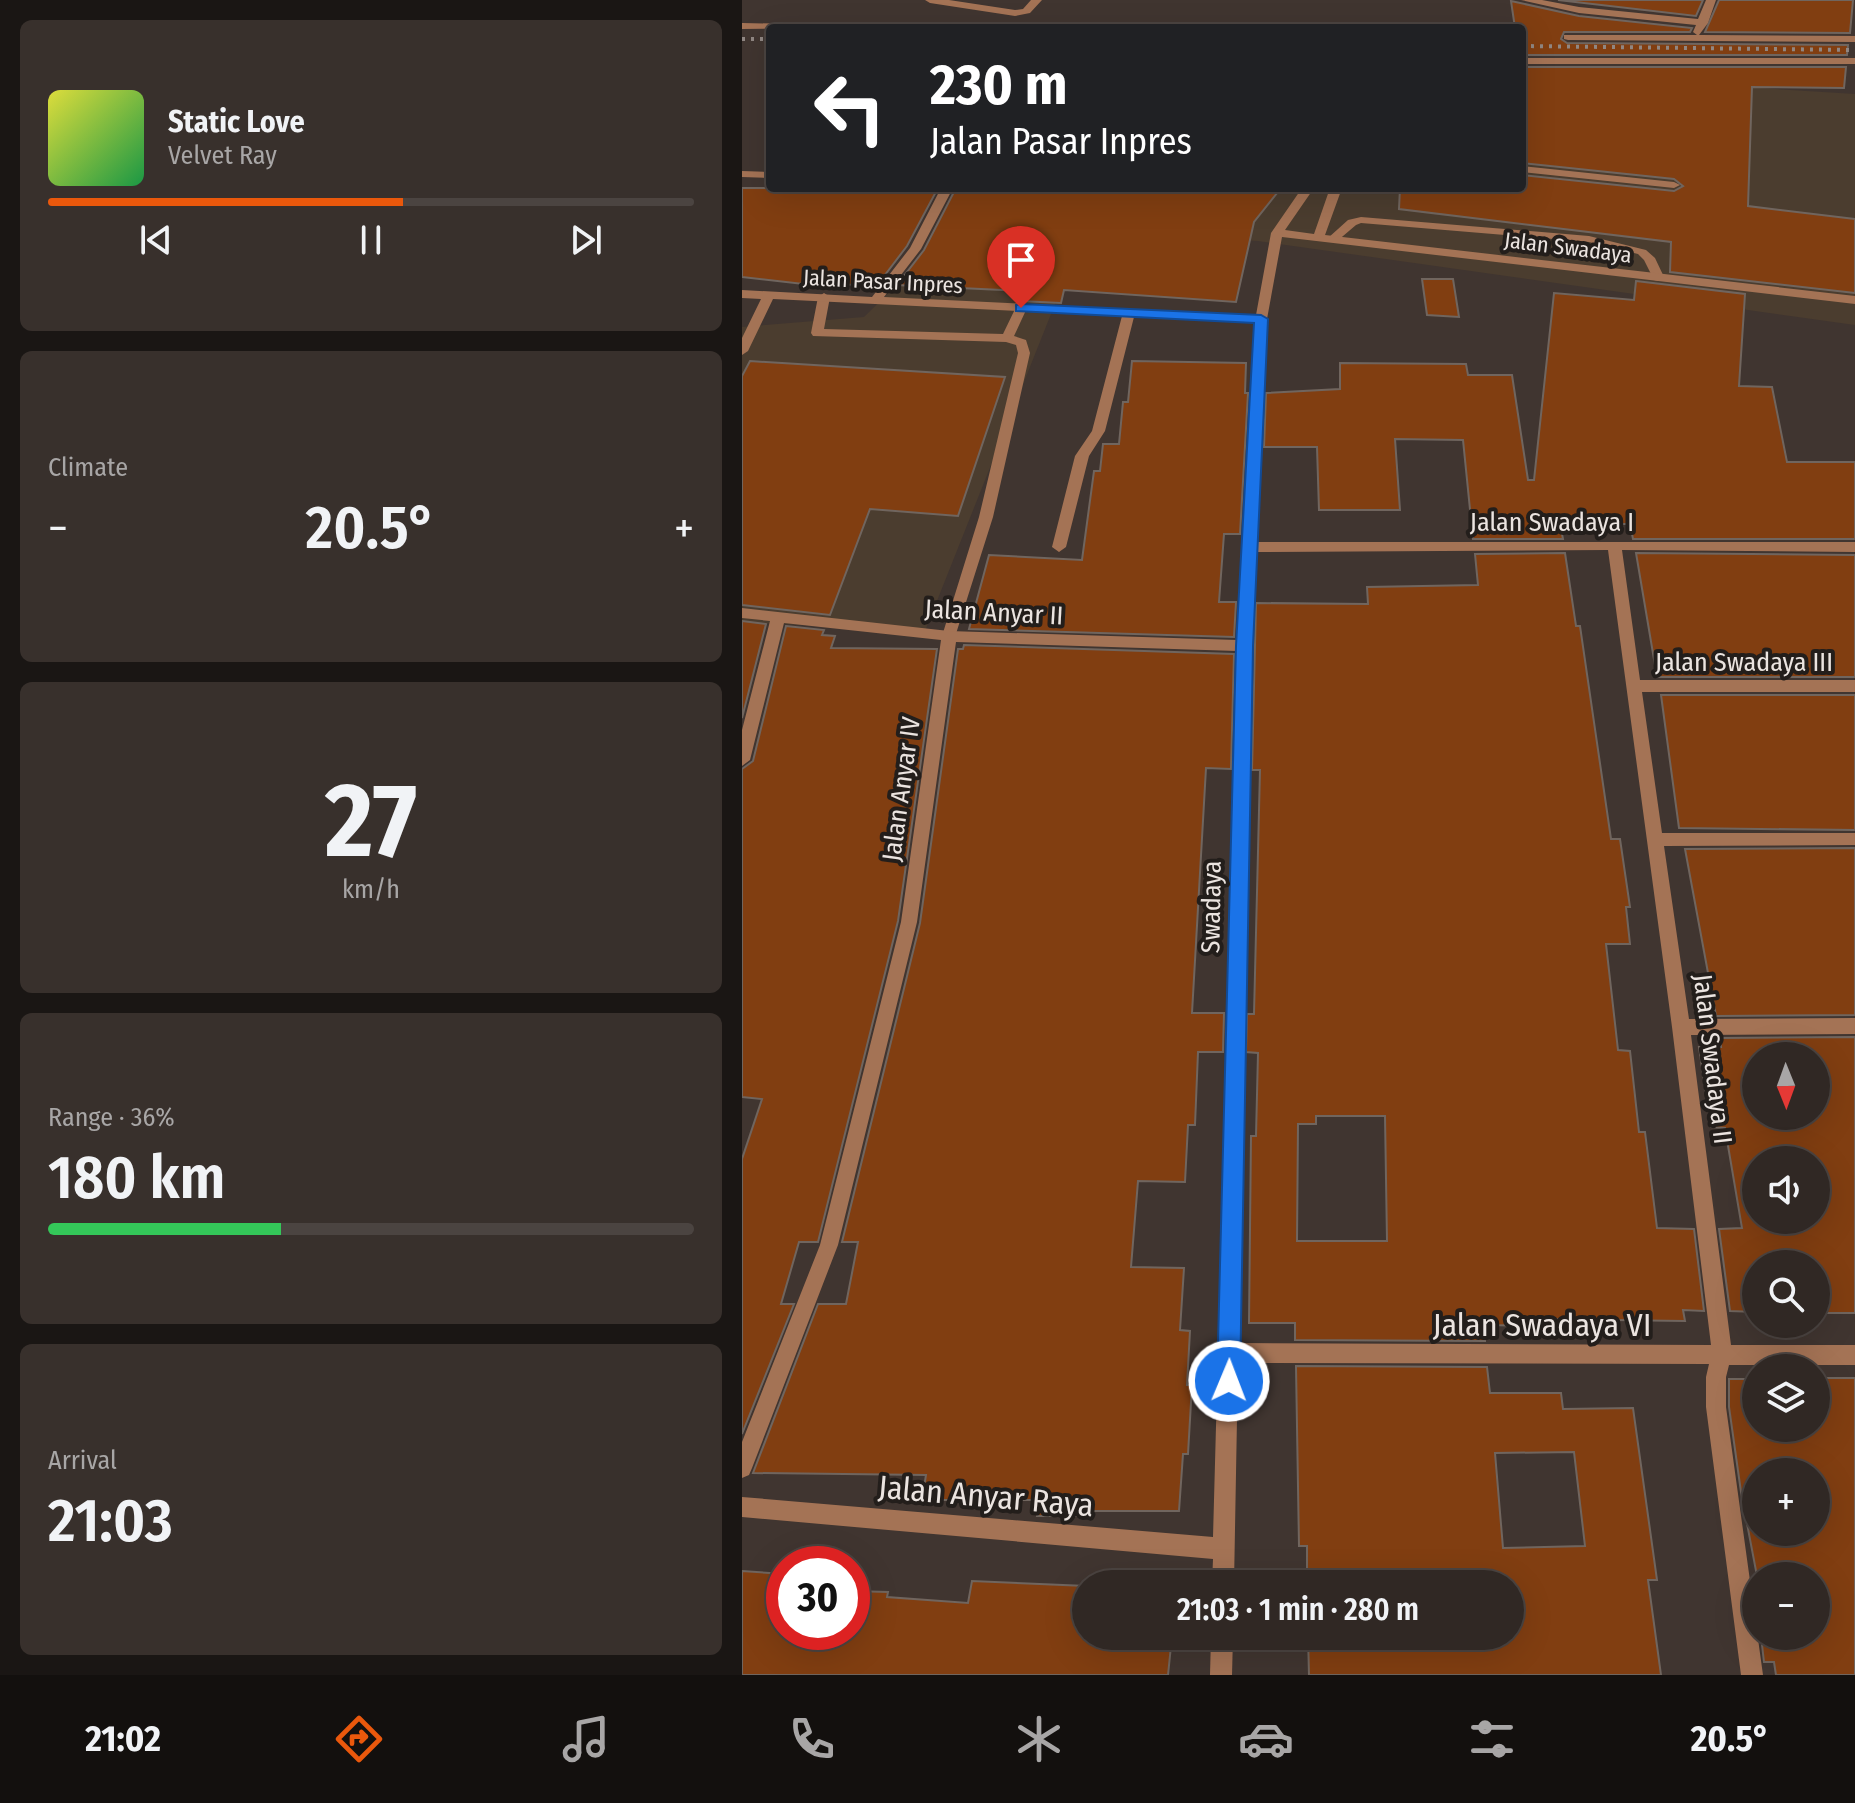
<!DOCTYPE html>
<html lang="en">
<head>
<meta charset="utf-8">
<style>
	body { margin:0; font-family:"Fira Sans Condensed",sans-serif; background:#38302c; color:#f1f3f6; height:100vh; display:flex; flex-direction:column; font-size:30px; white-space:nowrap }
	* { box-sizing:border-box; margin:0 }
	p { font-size:26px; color:#a8a6a6 }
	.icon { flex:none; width:44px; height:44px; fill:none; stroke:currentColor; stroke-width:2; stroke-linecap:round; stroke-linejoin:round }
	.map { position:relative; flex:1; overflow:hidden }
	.details { display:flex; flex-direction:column; gap:20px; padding:20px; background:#1a1614; width:742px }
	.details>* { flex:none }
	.hud { position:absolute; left:24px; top:24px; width:760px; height:168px; border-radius:8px; box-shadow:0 8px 32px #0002,0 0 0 2px #4b4441; background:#202124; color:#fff; overflow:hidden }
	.needle { width:52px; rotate:179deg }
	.controls { position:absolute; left:1000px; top:1042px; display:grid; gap:16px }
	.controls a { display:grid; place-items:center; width:88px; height:88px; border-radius:50%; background:#302824; box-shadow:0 8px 32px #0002,0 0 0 2px #4b4441; font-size:40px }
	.speed { position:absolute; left:24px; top:1546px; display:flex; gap:16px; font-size:40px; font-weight:700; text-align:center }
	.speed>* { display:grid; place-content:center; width:104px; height:104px; border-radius:50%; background:#302824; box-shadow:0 8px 32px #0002,0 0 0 2px #4b4441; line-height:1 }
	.speed .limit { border:12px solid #d22; background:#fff; color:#111 }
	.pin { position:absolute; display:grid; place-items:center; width:68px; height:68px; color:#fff; margin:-82px -34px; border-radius:50% 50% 50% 0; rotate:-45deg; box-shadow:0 0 8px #0007 }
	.pin .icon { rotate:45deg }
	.me { position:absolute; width:88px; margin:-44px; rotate:1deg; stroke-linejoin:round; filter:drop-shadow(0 0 6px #0008) }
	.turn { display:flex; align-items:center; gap:28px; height:168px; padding:0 32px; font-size:36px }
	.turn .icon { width:104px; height:104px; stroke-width:2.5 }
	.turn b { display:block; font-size:56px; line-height:68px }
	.big { font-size:60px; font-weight:600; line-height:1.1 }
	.details .card { flex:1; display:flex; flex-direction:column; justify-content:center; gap:12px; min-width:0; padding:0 28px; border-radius:12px; background:#38302c }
	.details .dial { align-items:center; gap:0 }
	.dial b { font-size:104px; line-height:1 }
	.song { display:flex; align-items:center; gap:24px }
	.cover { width:96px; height:96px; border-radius:12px; background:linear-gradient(135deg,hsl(60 70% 55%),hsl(140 70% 35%)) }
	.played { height:8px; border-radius:4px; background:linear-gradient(90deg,#ea580c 55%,#4b4441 55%) }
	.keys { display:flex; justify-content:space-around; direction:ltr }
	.heat { display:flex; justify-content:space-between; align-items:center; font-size:44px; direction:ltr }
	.charge { height:12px; border-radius:6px; background:linear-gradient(90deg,#34c759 36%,#4b4441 0) }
	.trip { position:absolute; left:330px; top:1570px; width:452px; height:80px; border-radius:40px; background:#302824; box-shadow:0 8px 32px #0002,0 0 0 2px #4b4441; font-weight:600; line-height:80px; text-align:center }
	.tab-bar { display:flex; height:128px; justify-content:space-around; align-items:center; background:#13100e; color:#a8a6a6 }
	.tab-bar .icon { width:56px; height:56px }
	.tab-bar .active { color:#ea580c }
	.tab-bar b { font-size:36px; color:#f1f3f6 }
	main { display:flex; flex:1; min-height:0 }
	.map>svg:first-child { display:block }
</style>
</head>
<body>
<main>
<section class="details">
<div class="card">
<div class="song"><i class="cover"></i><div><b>Static Love</b><p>Velvet Ray</p></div></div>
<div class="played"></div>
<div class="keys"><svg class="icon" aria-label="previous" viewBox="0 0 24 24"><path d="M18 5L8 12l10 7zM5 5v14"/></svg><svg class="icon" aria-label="pause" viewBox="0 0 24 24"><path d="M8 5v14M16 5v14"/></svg><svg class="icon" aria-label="next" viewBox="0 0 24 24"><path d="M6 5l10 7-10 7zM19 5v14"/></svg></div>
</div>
<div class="card"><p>Climate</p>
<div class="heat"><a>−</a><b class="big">20.5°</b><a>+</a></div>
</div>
<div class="card dial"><b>27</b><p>km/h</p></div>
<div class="card"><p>Range · 36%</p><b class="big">180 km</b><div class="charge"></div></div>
<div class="card"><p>Arrival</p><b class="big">21:03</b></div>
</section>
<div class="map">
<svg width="1113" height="1675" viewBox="0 0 1113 1675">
	<rect width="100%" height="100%" fill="#403530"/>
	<path fill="#4b3d2f" d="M 984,86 L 1113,94 L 1113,325 L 516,241 L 342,231 L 183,631 L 0,622 L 0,327 L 122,317 L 254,188 L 780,188 L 780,132 Z"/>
	<g fill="#813e11" stroke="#70655e" stroke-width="2" fill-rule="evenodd">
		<path d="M 816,0 L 961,0 L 954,16 Z"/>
		<path d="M 977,0 L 1111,0 L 1108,33 L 963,32 Z"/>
		<path d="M 769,1 L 837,16 L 950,28 L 948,32 L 822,32 L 819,39 L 825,43 L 1106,45 L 1105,55 L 780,55 L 780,28 L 773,28 Z"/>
		<path d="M 780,67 L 1104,67 L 1102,88 L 1010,87 L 1006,206 L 1113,219 L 1113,293 L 928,272 L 929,242 L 657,209 L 658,188 L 780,188 L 780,175 L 932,191 L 941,186 L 932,179 L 780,163 Z"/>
		<path d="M 0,188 L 196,188 L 165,246 L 133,288 L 73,280 L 70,285 L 0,277 Z"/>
		<path d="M 214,188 L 539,188 L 512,222 L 494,302 L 322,290 L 319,303 L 278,301 L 281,291 L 155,285 L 182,250 Z"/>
		<path d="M 680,279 L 711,279 L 717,317 L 685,315 Z"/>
		<path d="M 894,281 L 1003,294 L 997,386 L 1030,387 L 1045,462 L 1113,462 L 1113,539 L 891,539 L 888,524 L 818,524 L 821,539 L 731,539 L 721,440 L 653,439 L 658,510 L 577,510 L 575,447 L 522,447 L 524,393 L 598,389 L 598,363 L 724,364 L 726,375 L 770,375 L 786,480 L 792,480 L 812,293 L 892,300 Z"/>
		<path d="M 8,361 L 263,377 L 216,516 L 128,509 L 88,615 L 0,605 L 0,376 Z"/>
		<path d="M 390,361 L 504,363 L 503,393 L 506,393 L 498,534 L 482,534 L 477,602 L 494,602 L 492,637 L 227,629 L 247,555 L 340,560 L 352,471 L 358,471 L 361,444 L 377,444 L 381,402 L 386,402 Z"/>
		<path d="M 823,553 L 834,626 L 838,626 L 869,839 L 878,839 L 888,907 L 884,907 L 888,944 L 864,944 L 876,1050 L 888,1051 L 897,1132 L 903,1132 L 915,1228 L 952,1229 L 962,1311 L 941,1310 L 943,1321 L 797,1319 L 797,1326 L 742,1325 L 743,1341 L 553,1340 L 553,1323 L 507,1323 L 509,1136 L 514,1136 L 516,1053 L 504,1052 L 505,1014 L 512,1014 L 518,770 L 510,770 L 514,603 L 626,604 L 625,587 L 736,585 L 733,554 ZM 574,1116 L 643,1116 L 645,1241 L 555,1241 L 556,1124 L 574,1124 Z"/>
		<path d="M 894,553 L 1113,555 L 1113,677 L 915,677 Z"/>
		<path d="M 0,621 L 24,624 L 0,718 Z"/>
		<path d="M 44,626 L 82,630 L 80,635 L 93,636 L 89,648 L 195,649 L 156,921 L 76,1242 L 57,1242 L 39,1304 L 52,1304 L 0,1434 L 0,1159 L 20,1099 L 0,1097 L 0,769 L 11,761 Z"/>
		<path d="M 222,645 L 492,654 L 489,769 L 464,768 L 450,1013 L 482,1013 L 481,1052 L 456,1052 L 453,1125 L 446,1125 L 443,1182 L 396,1181 L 389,1267 L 442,1268 L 438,1330 L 448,1331 L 445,1385 L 450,1385 L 446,1454 L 441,1454 L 437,1511 L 339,1511 L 338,1516 L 295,1516 L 297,1500 L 180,1500 L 184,1475 L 11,1473 L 76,1304 L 104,1304 L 116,1242 L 100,1242 L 178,923 L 216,649 L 221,649 Z"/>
		<path d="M 919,695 L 1113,695 L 1113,830 L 937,828 Z"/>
		<path d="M 1113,848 L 1113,1015 L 974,1016 L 943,849 Z"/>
		<path d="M 1113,1037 L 1113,1313 L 1074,1313 L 1074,1264 L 1014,1264 L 1014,1312 L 988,1311 L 977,1229 L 1000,1228 L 983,1128 L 969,1127 L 957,1047 L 979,1047 L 978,1038 ZM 1014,1056 L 1074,1056 L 1074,1116 L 1014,1116 ZM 1014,1160 L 1074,1160 L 1074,1220 L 1014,1220 Z"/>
		<path d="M 554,1366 L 745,1367 L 748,1393 L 819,1393 L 821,1409 L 891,1408 L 915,1580 L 906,1580 L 919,1675 L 567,1675 L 566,1636 L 768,1636 L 768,1584 L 565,1584 L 565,1546 L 557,1546 ZM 832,1452 L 843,1546 L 761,1548 L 753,1453 Z"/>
		<path d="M 1074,1378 L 1113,1378 L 1113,1675 L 1034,1675 L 1032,1662 L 1022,1662 L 1019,1636 L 1074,1636 L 1074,1576 L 1015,1576 L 999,1492 L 987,1407 L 987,1379 L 1014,1379 L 1014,1428 L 1074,1428 ZM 1014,1472 L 1074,1472 L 1074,1532 L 1014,1532 Z"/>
		<path d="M 0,1571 L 42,1574 L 42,1632 L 110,1632 L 110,1591 L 146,1592 L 145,1597 L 226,1603 L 230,1581 L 344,1586 L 344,1636 L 430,1636 L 426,1675 L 0,1675 Z"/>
	</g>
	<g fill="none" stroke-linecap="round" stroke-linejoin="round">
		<g fill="#a47355" fill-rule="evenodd">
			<path d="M 619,217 L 847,236 L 904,250 L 913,258 L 922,277 L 916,281 L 912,280 L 902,260 L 896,254 L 847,242 L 619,223 L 614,225 L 594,242 L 586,242 L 586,238 L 606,220 Z"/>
			<path d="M 82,293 L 88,297 L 82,329 L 261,334 L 275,305 L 283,305 L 285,308 L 272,336 L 284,340 L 288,353 L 251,517 L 212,640 L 202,640 L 200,636 L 237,517 L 276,353 L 274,345 L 264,342 L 71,336 L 69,333 L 76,297 Z"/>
		</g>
		<g fill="#a47355" fill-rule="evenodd">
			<path d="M 183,0 L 207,0 L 273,10 L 281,9 L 289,0 L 300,0 L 288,13 L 273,16 L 188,3 Z"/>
			<path d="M 779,0 L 800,0 L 837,7 L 956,19 L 964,0 L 974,0 L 966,23 L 957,35 L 1113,36 L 1113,42 L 826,40 L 822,39 L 822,35 L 955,35 L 951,32 L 954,25 L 837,13 Z"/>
			<path d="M 0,23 L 110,25 L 115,28 L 0,29 Z"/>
			<rect x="780" y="58" width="333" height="6"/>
			<path d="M 780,166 L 932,182 L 938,185 L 932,188 L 780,172 Z"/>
			<path d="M 0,171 L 28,172 L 28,178 L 0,177 Z"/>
			<path d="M 199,188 L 211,188 L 179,249 L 142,297 L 514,315 L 529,233 L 560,188 L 572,188 L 543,230 L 572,234 L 588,188 L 600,188 L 583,235 L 1113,296 L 1113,304 L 540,237 L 525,319 L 514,542 L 1113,542 L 1113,552 L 880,550 L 898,680 L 1113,680 L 1113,692 L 900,692 L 920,833 L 1113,833 L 1113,845 L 922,846 L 947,1019 L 1113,1018 L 1113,1034 L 949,1035 L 989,1345 L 1113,1345 L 1113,1365 L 987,1365 L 984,1377 L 984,1407 L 1021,1675 L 999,1675 L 964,1407 L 964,1377 L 967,1364 L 496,1363 L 492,1584 L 470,1584 L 471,1559 L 0,1517 L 0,1497 L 471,1537 L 495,651 L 214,642 L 175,922 L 96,1245 L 10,1468 L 7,1475 L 0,1478 L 0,1442 L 78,1245 L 159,922 L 199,640 L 42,623 L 8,760 L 0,766 L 0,730 L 28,621 L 0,618 L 0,608 L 207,631 L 495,640 L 513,322 L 392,317 L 363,431 L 347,456 L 324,547 L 317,552 L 310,547 L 333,456 L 350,431 L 380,316 L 31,299 L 6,351 L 0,355 L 0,338 L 19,299 L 0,298 L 0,290 L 130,297 L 168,248 ZM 866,550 L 930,1027 L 969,1345 L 496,1343 L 509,646 L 514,552 Z"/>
			<path d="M 469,1636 L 491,1636 L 490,1675 L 468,1675 Z"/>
		</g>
		<g stroke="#908783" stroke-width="4" stroke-dasharray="3 6" stroke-linecap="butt">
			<path d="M 0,39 L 28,39"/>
			<path d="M 780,46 L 1113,50"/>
		</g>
	</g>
	<path fill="#1a73e8" stroke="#114b97" stroke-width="2" d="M 279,304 L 519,315 L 526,319 L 511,646 L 498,1381 L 495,1389 L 487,1392 L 479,1389 L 475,1381 L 494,646 L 512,323 L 274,311 L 274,305 Z"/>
	<g text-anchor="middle" stroke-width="8" stroke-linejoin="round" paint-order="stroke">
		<g font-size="22" fill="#ebe4e0" stroke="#231e1b">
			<text transform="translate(826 247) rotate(7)" y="8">Jalan Swadaya</text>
			<text transform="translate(141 281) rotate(3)" y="8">Jalan Pasar Inpres</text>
		</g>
		<g font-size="26" fill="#ebe4e0" stroke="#231e1b">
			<text x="810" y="531">Jalan Swadaya I</text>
			<text transform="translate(252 612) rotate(3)" y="9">Jalan Anyar II</text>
			<text x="1002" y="671">Jalan Swadaya III</text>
			<text transform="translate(159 789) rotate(-82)" y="9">Jalan Anyar IV</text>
			<text transform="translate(469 907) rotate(-89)" y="9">Swadaya</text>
			<text transform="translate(971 1059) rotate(83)" y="9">Jalan Swadaya II</text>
		</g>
		<g font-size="32" fill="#ebe4e0" stroke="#231e1b">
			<text x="800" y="1336">Jalan Swadaya VI</text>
			<text transform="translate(244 1496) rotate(5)" y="11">Jalan Anyar Raya</text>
		</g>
	</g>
</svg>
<div class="controls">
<a><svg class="needle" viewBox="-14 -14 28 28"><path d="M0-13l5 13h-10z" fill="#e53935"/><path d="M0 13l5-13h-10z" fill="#a8a6a6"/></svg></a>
<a><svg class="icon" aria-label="sound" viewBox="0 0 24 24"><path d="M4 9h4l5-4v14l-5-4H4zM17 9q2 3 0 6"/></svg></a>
<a><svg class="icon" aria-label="search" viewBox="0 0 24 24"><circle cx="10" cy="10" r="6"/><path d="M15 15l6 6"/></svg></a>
<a><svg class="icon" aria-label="layers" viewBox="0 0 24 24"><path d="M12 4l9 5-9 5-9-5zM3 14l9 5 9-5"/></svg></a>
<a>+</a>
<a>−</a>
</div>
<div class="speed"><div class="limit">30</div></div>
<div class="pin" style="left:279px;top:308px;background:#d93025"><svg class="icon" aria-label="arrive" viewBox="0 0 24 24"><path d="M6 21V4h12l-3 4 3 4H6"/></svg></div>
<svg class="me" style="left:487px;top:1381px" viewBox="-20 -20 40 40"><circle r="17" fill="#1a73e8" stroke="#fff" stroke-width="3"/><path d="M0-11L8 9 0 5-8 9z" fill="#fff"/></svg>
<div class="trip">21:03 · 1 min · 280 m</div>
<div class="hud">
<div class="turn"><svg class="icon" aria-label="left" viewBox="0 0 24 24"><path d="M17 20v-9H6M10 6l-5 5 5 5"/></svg><div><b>230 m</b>Jalan Pasar Inpres</div></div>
</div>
</div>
</main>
<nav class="tab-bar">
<b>21:02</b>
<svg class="icon active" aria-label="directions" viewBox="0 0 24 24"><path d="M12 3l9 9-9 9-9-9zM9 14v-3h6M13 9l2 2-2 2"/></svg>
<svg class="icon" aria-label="music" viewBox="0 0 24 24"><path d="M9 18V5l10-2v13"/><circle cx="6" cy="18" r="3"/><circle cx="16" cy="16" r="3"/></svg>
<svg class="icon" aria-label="phone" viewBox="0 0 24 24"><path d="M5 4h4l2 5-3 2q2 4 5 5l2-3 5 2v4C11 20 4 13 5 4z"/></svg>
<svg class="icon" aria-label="climate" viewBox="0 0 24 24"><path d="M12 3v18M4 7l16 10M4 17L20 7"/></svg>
<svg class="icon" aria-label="car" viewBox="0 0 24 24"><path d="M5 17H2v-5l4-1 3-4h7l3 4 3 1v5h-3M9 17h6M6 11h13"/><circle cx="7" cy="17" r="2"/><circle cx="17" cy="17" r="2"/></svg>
<svg class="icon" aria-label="filters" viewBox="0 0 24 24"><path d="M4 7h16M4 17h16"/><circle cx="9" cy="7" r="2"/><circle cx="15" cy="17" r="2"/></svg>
<b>20.5°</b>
</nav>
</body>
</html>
